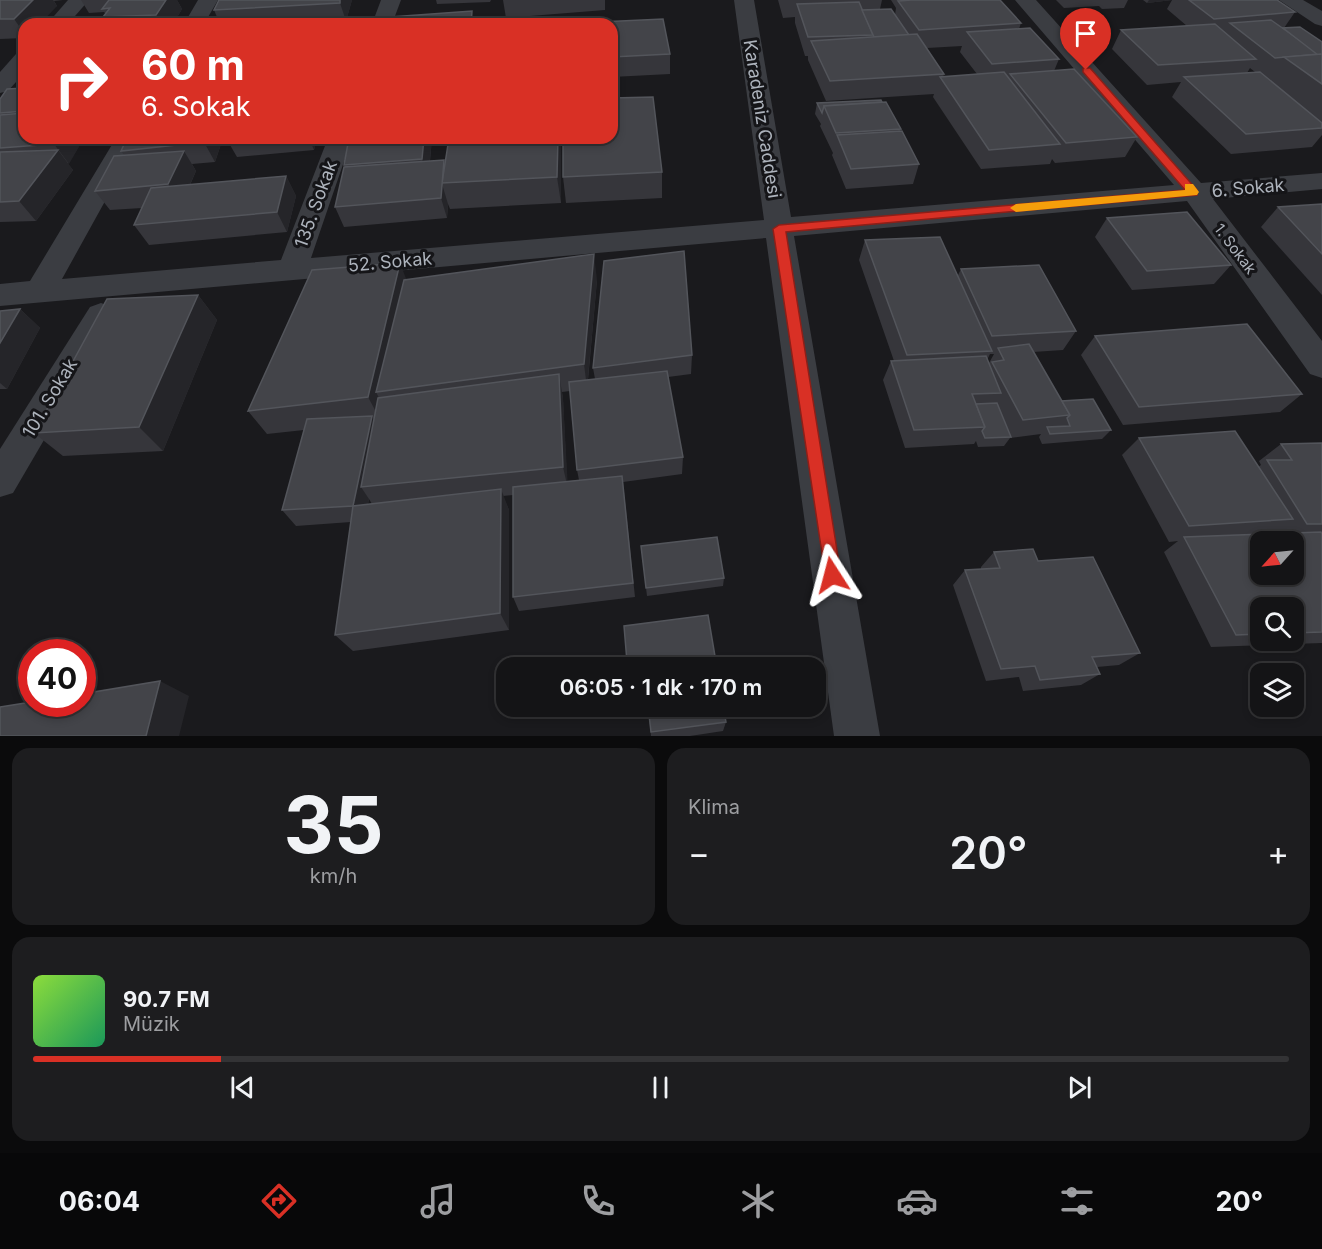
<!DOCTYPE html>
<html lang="tr">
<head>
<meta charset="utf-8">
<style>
	body { margin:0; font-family:Inter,sans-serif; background:#1d1d1f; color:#f1f3f6; height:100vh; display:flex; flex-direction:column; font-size:22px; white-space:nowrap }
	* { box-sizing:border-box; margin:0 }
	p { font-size:20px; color:#9d9ea1 }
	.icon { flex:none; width:33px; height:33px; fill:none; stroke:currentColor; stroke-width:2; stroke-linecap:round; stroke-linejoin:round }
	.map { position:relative; height:736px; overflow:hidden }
	.side { display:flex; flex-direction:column; gap:12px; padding:12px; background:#0b0b0c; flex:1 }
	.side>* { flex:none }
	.top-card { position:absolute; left:18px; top:18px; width:600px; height:126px; border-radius:18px; box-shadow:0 3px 9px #0003,0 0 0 2px #333335; background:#d93025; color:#fff; overflow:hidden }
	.needle { width:39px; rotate:243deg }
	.controls { position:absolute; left:1250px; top:531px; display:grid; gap:12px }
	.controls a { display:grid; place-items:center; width:54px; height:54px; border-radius:12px; background:#141416; box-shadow:0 3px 9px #0003,0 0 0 2px #333335; font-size:30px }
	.speed { position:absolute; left:18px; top:639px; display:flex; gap:12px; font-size:30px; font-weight:700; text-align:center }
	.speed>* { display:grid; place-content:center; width:78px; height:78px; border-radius:50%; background:#141416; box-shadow:0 3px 9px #0003,0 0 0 2px #333335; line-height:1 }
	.speed .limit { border:9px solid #d22; background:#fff; color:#111 }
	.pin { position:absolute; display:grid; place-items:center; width:51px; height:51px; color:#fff; margin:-62px -26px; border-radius:50% 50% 50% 0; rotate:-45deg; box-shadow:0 0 6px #0007 }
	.pin .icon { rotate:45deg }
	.me { position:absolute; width:66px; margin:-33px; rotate:351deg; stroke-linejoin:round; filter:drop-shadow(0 0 4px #0008) }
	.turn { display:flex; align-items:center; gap:21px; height:126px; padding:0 24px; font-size:27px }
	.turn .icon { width:78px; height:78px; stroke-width:2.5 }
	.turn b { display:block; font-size:42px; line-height:51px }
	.big { font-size:45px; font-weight:600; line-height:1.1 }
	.side .card { flex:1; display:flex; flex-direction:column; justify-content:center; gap:9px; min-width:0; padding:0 21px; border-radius:18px; background:#1d1d1f }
	.side .dial { align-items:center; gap:0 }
	.dial b { font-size:78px; line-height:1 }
	.song { display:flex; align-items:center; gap:18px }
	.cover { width:72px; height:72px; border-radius:9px; background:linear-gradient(135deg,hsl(90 70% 55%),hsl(150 70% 35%)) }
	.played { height:6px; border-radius:3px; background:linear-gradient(90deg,#d93025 15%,#333335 15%) }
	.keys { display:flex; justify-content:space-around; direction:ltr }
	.heat { display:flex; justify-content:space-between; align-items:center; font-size:33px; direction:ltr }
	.side .tiles { flex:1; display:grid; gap:12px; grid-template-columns:1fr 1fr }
	.card:last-child { grid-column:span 2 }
	.trip { position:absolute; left:496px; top:657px; width:330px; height:60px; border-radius:18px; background:#141416; box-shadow:0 3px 9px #0003,0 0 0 2px #333335; font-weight:600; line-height:60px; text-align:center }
	.menu { display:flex; height:96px; justify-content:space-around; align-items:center; background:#080809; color:#9d9ea1 }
	.menu .icon { width:42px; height:42px }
	.menu .current { color:#d93025 }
	.menu b { font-size:27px; color:#f1f3f6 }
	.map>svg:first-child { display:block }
</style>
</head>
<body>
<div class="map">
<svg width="1322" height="736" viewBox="0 0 1322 736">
	<rect width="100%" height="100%" fill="#1a1a1d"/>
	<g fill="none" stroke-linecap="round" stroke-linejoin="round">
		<g fill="#3b3d42" fill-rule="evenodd">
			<path d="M 68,0 L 89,0 L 68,24 L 47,24 Z"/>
			<path d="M 198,0 L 218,0 L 204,24 L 184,24 Z"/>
			<path d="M 381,0 L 401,0 L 392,24 L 372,24 Z"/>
			<path d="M 734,0 L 754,0 L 791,217 L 1174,185 L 1015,0 L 1036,0 L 1201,183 L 1322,173 L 1322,189 L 1213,199 L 1322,341 L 1322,378 L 1310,374 L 1187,201 L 794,236 L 880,736 L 834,736 L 766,238 L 0,306 L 0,284 L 30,281 L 116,138 L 140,138 L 62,279 L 281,260 L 328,138 L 352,138 L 311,258 L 764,220 Z"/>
			<path d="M 1279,0 L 1303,0 L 1322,11 L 1322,26 L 1315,24 Z"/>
			<path d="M 24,52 L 24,73 L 8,91 L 0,93 L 0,72 L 16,54 Z"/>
			<path d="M 101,303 L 112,307 L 117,315 L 13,493 L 0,497 L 0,449 L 90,307 Z"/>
		</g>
	</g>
	<g fill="#36363b" fill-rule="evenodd">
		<path d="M 0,0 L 63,0 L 54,1 L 57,6 L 24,24 L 24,38 L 0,39 Z"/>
		<path d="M 81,0 L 177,0 L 182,9 L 173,24 L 51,24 L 105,20 L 103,17 L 106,14 L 104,12 L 89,13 Z"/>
		<path d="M 219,0 L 352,0 L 346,21 L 305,24 L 220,24 L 214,10 Z"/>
		<path d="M 436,0 L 491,0 L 490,2 L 437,4 Z"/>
		<path d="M 503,0 L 605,0 L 605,10 L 506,18 Z"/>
		<path d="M 778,0 L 882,0 L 880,9 L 895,15 L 896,8 L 891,0 L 1000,0 L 1021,23 L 1019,29 L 1059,59 L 1054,71 L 1137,137 L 1125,157 L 1055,163 L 1052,159 L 1050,164 L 981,169 L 933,97 L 934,94 L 826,101 L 808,60 L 808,56 L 805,56 L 795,23 L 795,17 L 783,18 ZM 962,46 L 960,52 L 977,74 L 943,77 L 944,74 L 927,48 Z"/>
		<path d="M 1056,0 L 1128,0 L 1124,8 L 1102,9 L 1099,6 L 1064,8 Z"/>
		<path d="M 1143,0 L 1277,0 L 1295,12 L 1284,28 L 1322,42 L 1322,135 L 1312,147 L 1231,154 L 1172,97 L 1181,82 L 1147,85 L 1112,49 L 1121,30 L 1187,26 L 1167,9 L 1172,0 L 1147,3 ZM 1250,68 L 1255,72 L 1247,73 Z"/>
		<path d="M 612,24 L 670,54 L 670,74 L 612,77 Z"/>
		<path d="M 24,88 L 24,138 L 84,138 L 68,164 L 73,170 L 36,221 L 0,222 L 0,99 Z"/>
		<path d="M 817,103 L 901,129 L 900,131 L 919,164 L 913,184 L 846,189 L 832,155 L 833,153 L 820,126 L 821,124 L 815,114 Z"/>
		<path d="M 127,138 L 223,138 L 215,162 L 192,164 L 196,171 L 190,185 L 286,176 L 296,196 L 287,232 L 149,245 L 134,225 L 142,208 L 110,210 L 95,191 L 124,155 L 121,151 Z"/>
		<path d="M 226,138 L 317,138 L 314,150 L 237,157 Z"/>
		<path d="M 432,138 L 430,161 L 444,160 L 445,163 L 449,138 L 561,138 L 561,203 L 450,209 L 448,204 L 447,218 L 344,227 L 335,207 L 345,167 L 344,165 Z"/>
		<path d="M 662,172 L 662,198 L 566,203 L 563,177 Z"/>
		<path d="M 1322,204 L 1322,295 L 1261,227 L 1278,207 Z"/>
		<path d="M 1107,218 L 1231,265 L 1214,284 L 1132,290 L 1095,237 Z"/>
		<path d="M 865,240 L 958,275 L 961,269 L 1076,331 L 1063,350 L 1033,352 L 1062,401 L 1111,430 L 1102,439 L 1042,444 L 1039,437 L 1041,434 L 1010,438 L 1004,446 L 978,447 L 976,441 L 974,444 L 905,448 L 883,380 L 891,361 L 894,361 L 859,260 ZM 990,354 L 994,354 L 989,363 L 987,360 Z"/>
		<path d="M 407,280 L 597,280 L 588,380 L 595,379 L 593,368 L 692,355 L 691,374 L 668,377 L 683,457 L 682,474 L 623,482 L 635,597 L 519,611 L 513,597 L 513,495 L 503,496 L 509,510 L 509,630 L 353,651 L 335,635 L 351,522 L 296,526 L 282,510 L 304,430 L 267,434 L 248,411 ZM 570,391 L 577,470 L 579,480 L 567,481 L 563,399 L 562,392 ZM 369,499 L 372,504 L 368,504 Z"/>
		<path d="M 198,295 L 217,320 L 163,451 L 63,456 L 34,433 Z"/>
		<path d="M 20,309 L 40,328 L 7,389 L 0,389 L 0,311 Z"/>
		<path d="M 1095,336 L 1302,394 L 1280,412 L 1123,425 L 1081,355 Z"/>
		<path d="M 1139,438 L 1258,467 L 1261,465 L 1259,461 L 1281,444 L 1322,443 L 1322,643 L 1211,647 L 1164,552 L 1178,541 L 1169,542 L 1122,455 ZM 1277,530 L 1279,534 L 1271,534 ZM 1260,608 L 1293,608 L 1293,640 L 1260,640 Z"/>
		<path d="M 641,546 L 724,578 L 723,586 L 647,596 Z"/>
		<path d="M 994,552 L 1038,561 L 1140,653 L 1119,665 L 1097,667 L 1100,674 L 1081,685 L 1023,691 L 1019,677 L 986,681 L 953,585 L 965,570 L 981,569 L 981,567 Z"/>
		<path d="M 624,626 L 717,668 L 628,668 Z"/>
		<path d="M 648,706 L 723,706 L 726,722 L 723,731 L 690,736 L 651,736 Z"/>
	</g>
	<g fill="#252529">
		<path d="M 33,0 L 53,0 L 57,6 L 40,24 L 24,24 L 24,33 L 14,19 Z"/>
		<path d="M 166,0 L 177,0 L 182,9 L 173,24 L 161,24 L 156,15 Z"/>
		<path d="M 340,0 L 352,0 L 346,21 L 340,3 Z"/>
		<path d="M 1149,0 L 1172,0 L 1147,3 Z"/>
		<path d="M 472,11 L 474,24 L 471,24 Z"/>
		<path d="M 157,18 L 160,24 L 153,24 Z"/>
		<path d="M 57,138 L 84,138 L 69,164 L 54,144 Z"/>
		<path d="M 205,138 L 223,138 L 215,162 L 204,142 Z"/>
		<path d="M 309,138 L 317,138 L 314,150 Z"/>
		<path d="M 424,138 L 432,138 L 428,178 L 422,159 Z"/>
		<path d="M 558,138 L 561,138 L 561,203 L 557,177 Z"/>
		<path d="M 58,150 L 73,170 L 36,221 L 19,201 Z"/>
		<path d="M 184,151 L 196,171 L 181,204 L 168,184 Z"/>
		<path d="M 286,176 L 296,196 L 287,232 L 277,212 Z"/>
		<path d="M 442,184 L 448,204 L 447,218 L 441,198 Z"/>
		<path d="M 594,254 L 597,280 L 587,388 L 584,364 Z"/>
		<path d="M 400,263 L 410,289 L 376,392 L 384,408 L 381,421 L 368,397 Z"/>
		<path d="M 198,295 L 217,320 L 163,451 L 139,427 Z"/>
		<path d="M 20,309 L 40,328 L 7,389 L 0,383 L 0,343 Z"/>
		<path d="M 559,374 L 563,399 L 568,489 L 563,467 Z"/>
		<path d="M 372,416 L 382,433 L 361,487 L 369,499 L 364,522 L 353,506 Z"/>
		<path d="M 501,489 L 509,510 L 509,630 L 500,613 Z"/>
		<path d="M 160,681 L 189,696 L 179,736 L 146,736 Z"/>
	</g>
	<g fill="#434449" stroke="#53555b" stroke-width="1.5" fill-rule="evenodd">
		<path d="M 0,0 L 33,0 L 14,19 L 0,19 Z"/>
		<path d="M 109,0 L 166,0 L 156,15 L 103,17 L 110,8 L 102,9 Z"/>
		<path d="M 219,0 L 340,0 L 340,3 L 214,10 Z"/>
		<path d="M 912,0 L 1000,0 L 1021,23 L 919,30 L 898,1 Z"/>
		<path d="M 1189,0 L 1277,0 L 1295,12 L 1214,19 Z"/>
		<path d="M 859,2 L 873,35 L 808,37 L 797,4 Z"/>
		<path d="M 891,9 L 909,35 L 874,37 L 862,10 Z"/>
		<path d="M 472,11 L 471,24 L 388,24 L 390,17 Z"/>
		<path d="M 157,18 L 153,24 L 51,24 L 53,22 Z"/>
		<path d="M 663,19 L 670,54 L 612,57 L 612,24 L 577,23 Z"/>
		<path d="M 1271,20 L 1319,54 L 1275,58 L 1230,23 Z"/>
		<path d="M 1215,24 L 1256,59 L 1158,65 L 1121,30 Z"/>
		<path d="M 1300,27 L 1322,42 L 1322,54 L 1318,55 L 1283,28 Z"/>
		<path d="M 1030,28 L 1059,59 L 992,64 L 967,32 Z"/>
		<path d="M 917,34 L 944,74 L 830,81 L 811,41 Z"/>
		<path d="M 1322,54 L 1322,84 L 1284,57 Z"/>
		<path d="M 1074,69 L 1137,137 L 1066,143 L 1010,74 Z"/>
		<path d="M 1004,72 L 1060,144 L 989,150 L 940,77 Z"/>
		<path d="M 1260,72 L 1322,123 L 1322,128 L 1246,134 L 1184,77 Z"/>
		<path d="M 24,88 L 24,111 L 0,113 L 0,99 L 7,89 Z"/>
		<path d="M 653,97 L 662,172 L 563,177 L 563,138 L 612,138 L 612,98 Z"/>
		<path d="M 881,100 L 882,102 L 824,106 L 822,113 L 817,103 Z"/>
		<path d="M 886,102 L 901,129 L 836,133 L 824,106 Z"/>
		<path d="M 24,113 L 24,138 L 57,138 L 54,144 L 0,148 L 0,115 Z"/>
		<path d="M 902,131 L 919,164 L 851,169 L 837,135 Z"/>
		<path d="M 127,138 L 205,138 L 204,142 L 121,151 Z"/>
		<path d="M 349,138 L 424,138 L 422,159 L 344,165 Z"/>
		<path d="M 449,138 L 558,138 L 557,177 L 442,183 Z"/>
		<path d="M 58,150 L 19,201 L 0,202 L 0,152 Z"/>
		<path d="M 184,151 L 168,184 L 95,191 L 114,156 Z"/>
		<path d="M 444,160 L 441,198 L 335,207 L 344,167 Z"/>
		<path d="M 286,176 L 277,212 L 134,225 L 151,188 Z"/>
		<path d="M 1322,204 L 1322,254 L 1278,207 Z"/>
		<path d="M 1187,212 L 1231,265 L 1147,271 L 1107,218 Z"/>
		<path d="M 940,237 L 992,351 L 907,355 L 865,240 Z"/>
		<path d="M 684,251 L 692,355 L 593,368 L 604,261 Z"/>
		<path d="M 594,254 L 584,364 L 376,392 L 404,280 Z"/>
		<path d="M 400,263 L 368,397 L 248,411 L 312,270 Z"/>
		<path d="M 1039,265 L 1076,331 L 992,336 L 961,269 Z"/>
		<path d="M 198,295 L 139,427 L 34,433 L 107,299 Z"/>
		<path d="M 20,309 L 0,343 L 0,311 Z"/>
		<path d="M 1247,324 L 1302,394 L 1139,407 L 1095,336 Z"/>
		<path d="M 1029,344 L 1070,415 L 1023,420 L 992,362 L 1004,360 L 998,348 Z"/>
		<path d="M 986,356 L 1001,393 L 972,394 L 985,427 L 914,430 L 891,361 Z"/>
		<path d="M 667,371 L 683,457 L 577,470 L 569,382 Z"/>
		<path d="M 559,374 L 563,467 L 361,487 L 378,398 Z"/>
		<path d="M 1093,399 L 1111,430 L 1050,434 L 1047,427 L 1070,426 L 1067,418 L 1070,415 L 1062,401 Z"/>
		<path d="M 997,403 L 1011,437 L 985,438 L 982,431 L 985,427 L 976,404 Z"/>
		<path d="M 372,416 L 353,506 L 282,510 L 307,419 Z"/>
		<path d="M 1235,431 L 1293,519 L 1189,526 L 1139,438 Z"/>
		<path d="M 1322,443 L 1322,524 L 1307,524 L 1267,460 L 1292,460 L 1281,444 Z"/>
		<path d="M 622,476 L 633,583 L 513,597 L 513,487 Z"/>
		<path d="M 501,489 L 500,613 L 335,635 L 353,506 Z"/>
		<path d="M 1321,532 L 1322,534 L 1322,632 L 1293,633 L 1293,608 L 1260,608 L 1260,634 L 1236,635 L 1184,537 ZM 1260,542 L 1293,542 L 1293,574 L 1260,574 Z"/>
		<path d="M 717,537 L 724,578 L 646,588 L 641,546 Z"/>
		<path d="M 1033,549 L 1038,561 L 1093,557 L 1140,653 L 1092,657 L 1100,674 L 1040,680 L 1035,666 L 1001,669 L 965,570 L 1000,568 L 994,552 Z"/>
		<path d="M 708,615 L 717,668 L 644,668 L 643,660 L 627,662 L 624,626 Z"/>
		<path d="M 160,681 L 146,736 L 0,736 L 0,707 L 32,702 L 32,704 L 82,704 L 82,694 Z"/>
		<path d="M 648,706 L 723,706 L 726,722 L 651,732 Z"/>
	</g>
	<path fill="#d93025" stroke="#8d1f18" stroke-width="1.5" d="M 1083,68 L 1090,68 L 1197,190 L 1197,195 L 786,232 L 841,575 L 838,580 L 832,583 L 826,580 L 773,229 L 779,225 L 1185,190 L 1083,72 Z"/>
	<path fill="#f59e0b" d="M 1185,184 L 1193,184 L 1199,192 L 1197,195 L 1016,212 L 1010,208 L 1016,204 L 1185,190 Z"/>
	<g text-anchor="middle" stroke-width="6" stroke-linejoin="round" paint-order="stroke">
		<g font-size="15" fill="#adb3bc" stroke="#151518">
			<text transform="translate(1235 249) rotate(53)" y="5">1. Sokak</text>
		</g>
		<g font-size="18" fill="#adb3bc" stroke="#151518">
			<text transform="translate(762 119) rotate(81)" y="6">Karadeniz Caddesi</text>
			<text transform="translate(1248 188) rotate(-5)" y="6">6. Sokak</text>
			<text transform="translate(316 204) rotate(-70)" y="6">135. Sokak</text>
			<text transform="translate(390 262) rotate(-5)" y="6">52. Sokak</text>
			<text transform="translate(50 398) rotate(-59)" y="6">101. Sokak</text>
		</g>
	</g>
</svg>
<div class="controls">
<a><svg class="needle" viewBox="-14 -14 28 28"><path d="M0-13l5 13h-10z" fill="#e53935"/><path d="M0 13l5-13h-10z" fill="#9d9ea1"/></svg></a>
<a><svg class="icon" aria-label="search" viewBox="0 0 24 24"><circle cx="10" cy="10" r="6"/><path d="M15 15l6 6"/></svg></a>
<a><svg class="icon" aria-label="layers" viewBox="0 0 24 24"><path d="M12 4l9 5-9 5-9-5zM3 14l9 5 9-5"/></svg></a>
</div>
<div class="speed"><div class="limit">40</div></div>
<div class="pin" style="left:1086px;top:70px;background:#d93025"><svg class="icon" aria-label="arrive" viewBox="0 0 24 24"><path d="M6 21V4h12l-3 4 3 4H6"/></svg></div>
<svg class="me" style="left:832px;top:575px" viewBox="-20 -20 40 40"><path d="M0-17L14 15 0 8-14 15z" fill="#d93025" stroke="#fff" stroke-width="4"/></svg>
<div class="trip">06:05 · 1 dk · 170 m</div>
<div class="top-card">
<div class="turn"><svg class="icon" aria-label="right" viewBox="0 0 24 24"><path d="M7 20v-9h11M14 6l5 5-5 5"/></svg><div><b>60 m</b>6. Sokak</div></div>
</div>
</div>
<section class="side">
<div class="tiles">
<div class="card dial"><b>35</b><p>km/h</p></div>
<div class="card"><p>Klima</p>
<div class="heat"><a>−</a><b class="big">20°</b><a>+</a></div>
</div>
<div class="card">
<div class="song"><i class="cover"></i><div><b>90.7 FM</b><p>Müzik</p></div></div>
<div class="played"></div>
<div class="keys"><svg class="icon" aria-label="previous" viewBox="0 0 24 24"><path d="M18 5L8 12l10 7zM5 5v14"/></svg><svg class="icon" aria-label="pause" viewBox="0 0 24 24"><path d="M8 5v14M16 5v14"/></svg><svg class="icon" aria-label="next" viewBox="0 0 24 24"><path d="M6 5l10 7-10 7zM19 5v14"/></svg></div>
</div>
</div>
</section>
<nav class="menu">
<b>06:04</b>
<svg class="icon current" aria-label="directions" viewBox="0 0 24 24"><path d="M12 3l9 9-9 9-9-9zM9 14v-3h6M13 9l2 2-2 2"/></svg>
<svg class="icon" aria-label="music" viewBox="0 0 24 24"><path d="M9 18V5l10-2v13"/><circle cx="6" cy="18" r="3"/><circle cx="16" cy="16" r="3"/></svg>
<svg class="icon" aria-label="phone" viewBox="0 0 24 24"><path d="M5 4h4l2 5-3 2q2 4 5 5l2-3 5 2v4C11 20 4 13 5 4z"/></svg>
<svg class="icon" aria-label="climate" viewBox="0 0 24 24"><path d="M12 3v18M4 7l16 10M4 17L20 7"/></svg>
<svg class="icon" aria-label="car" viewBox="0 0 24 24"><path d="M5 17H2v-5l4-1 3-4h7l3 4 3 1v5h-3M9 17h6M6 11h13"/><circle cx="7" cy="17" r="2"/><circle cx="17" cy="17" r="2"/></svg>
<svg class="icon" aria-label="filters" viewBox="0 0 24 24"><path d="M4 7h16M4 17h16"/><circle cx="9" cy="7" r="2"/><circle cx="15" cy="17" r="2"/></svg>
<b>20°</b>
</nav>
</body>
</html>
